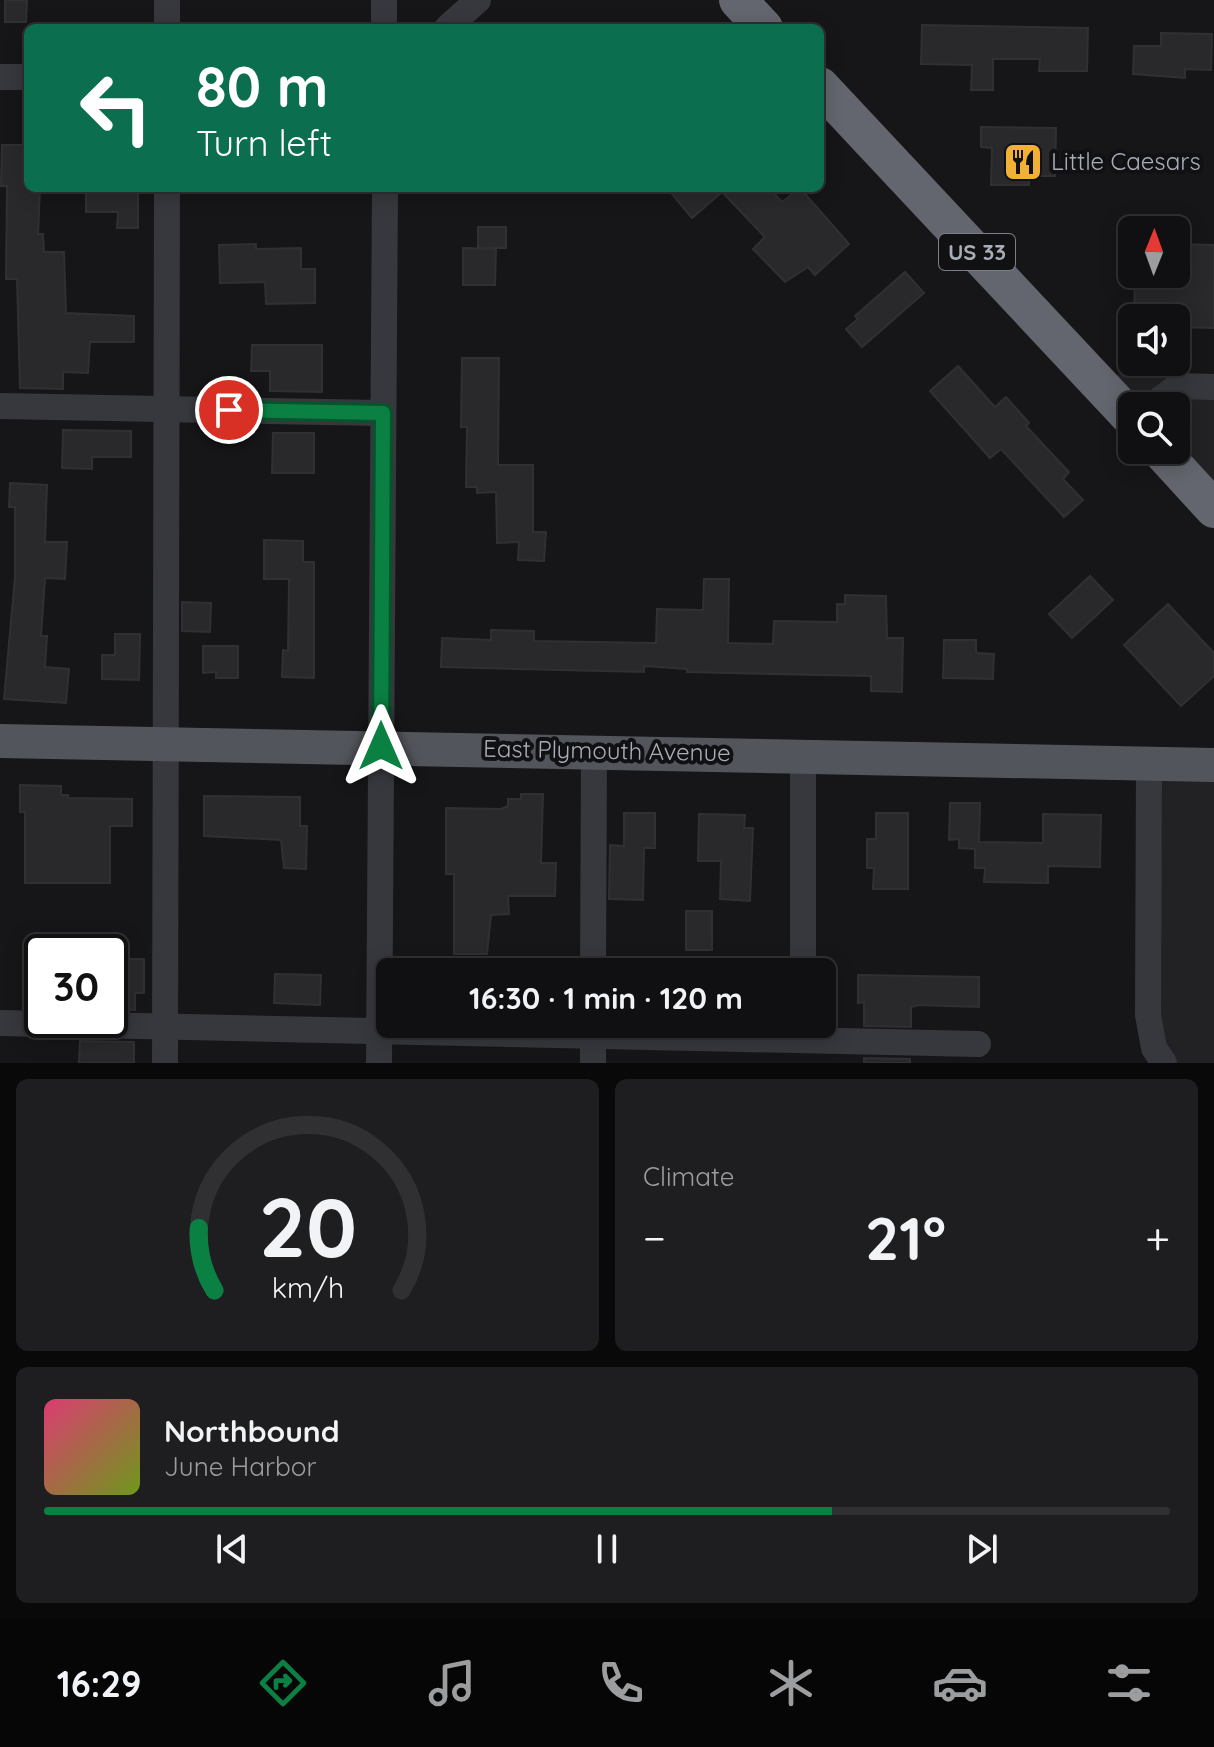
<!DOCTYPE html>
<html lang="en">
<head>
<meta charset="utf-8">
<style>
	body { margin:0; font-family:Quicksand,sans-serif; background:#1e1e20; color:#f1f3f6; height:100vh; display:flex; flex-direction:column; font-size:30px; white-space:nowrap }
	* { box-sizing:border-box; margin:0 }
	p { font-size:26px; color:#9c9d9f }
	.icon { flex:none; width:44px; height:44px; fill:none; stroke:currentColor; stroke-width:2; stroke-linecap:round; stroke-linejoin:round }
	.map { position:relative; height:1063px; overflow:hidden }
	.drawer { display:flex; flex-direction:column; gap:16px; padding:16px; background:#09090a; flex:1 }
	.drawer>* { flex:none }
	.guide { position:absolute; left:24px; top:24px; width:800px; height:168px; border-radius:12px; box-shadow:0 4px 20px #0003,0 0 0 2px #303032; background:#0b6e4f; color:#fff; overflow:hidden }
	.needle { width:52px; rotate:1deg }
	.controls { position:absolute; left:1118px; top:216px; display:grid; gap:16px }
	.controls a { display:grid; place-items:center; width:72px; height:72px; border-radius:12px; background:#101012; box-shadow:0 4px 20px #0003,0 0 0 2px #303032; font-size:40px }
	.speed { position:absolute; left:24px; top:934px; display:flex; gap:16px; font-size:40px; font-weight:700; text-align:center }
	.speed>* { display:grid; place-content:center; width:104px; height:104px; border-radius:50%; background:#101012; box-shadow:0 4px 20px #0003,0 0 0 2px #303032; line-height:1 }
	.speed .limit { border:4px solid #111; border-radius:12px; background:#fff; color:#111 }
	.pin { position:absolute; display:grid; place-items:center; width:68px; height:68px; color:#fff; margin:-34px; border:4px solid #fff; border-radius:50%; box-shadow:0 2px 8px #0007 }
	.me { position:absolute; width:88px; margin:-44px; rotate:0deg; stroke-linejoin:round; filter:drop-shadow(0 0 6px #0008) }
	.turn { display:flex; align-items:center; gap:28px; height:168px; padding:0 40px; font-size:36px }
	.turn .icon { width:104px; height:104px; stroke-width:2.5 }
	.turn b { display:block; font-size:56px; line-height:68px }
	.big { font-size:60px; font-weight:700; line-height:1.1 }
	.drawer .tile { flex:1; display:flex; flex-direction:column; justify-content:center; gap:12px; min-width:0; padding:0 28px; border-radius:12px; background:#1e1e20 }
	.drawer .dial { align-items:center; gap:0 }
	.dial svg { height:208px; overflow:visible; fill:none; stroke:#303032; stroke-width:7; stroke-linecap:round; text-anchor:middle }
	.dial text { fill:#f1f3f6; stroke:none }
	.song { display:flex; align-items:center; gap:24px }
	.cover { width:96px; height:96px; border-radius:12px; background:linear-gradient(135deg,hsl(340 70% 55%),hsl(80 70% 35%)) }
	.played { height:8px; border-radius:4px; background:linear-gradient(90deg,#0b8043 70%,#303032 70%) }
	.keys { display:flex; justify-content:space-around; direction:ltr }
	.heat { display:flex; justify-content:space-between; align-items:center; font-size:44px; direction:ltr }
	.drawer .tiles { flex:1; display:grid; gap:16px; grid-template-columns:1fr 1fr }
	.tile:last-child { grid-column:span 2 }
	.trip { position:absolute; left:376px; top:958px; width:460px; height:80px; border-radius:12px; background:#101012; box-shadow:0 4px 20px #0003,0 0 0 2px #303032; font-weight:700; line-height:80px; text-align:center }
	.tabs { display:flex; height:128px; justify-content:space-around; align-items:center; background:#060607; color:#9c9d9f }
	.tabs .icon { width:56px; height:56px }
	.tabs .on { color:#0b8043 }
	.tabs b { font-size:36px; color:#f1f3f6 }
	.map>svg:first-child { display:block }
</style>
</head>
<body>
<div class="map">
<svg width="1214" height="1063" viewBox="0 0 1214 1063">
	<rect width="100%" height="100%" fill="#161618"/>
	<g fill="#222225">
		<path d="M 1092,374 L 1214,376 L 1214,507 L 1176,450 L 1176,406 L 1132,406 Z"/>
		<path d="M 1150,765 L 1214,766 L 1214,1063 L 1166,1063 L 1156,1047 Z"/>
	</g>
	<g fill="#29292c" stroke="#303034" stroke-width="2">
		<path d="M 5,0 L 27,0 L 26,22 L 5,22 Z"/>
		<path d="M 922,25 L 1088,28 L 1087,71 L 1039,71 L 1040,59 L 993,59 L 993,90 L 971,90 L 972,65 L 921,64 Z"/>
		<path d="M 1161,33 L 1212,34 L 1211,70 L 1185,69 L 1185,78 L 1133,74 L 1134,46 L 1161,46 Z"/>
		<path d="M 981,127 L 1056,128 L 1055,176 L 1029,176 L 1029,185 L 991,185 L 992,148 L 981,147 Z"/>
		<path d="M 2,145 L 28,145 L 28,188 L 40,188 L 38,234 L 43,234 L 44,252 L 64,252 L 66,313 L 134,316 L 134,342 L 90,342 L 88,373 L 63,372 L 63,389 L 20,388 L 17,279 L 6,279 L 7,186 L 1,186 Z"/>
		<path d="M 86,188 L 138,188 L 138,228 L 117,228 L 118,212 L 86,212 Z"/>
		<path d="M 667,188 L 769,188 L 782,202 L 800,188 L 849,244 L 815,275 L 808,267 L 785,282 L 753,249 L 765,237 L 722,192 L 692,218 Z"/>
		<rect x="478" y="227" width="28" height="21"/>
		<path d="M 256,244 L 256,249 L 301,248 L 301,269 L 315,269 L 315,303 L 266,304 L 265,282 L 220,283 L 219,245 Z"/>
		<path d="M 1176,244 L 1214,245 L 1214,328 L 1176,327 L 1176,318 L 1134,318 L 1135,274 L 1176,274 Z"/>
		<path d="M 463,248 L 496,249 L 495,285 L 463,285 Z"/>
		<path d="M 905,272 L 924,293 L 862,347 L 846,329 L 858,319 L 855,316 Z"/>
		<path d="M 252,345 L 322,345 L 322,392 L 270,391 L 270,371 L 251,371 Z"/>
		<path d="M 462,358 L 499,358 L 498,465 L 533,465 L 533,532 L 546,532 L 544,561 L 518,560 L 519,542 L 497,543 L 496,492 L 477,493 L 477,487 L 466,487 L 467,427 L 461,427 Z"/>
		<path d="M 958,366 L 995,407 L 1006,397 L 1029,423 L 1026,426 L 1069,472 L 1063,479 L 1083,500 L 1064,517 L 1001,449 L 990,458 L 930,391 Z"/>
		<path d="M 63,430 L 131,431 L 131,457 L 92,457 L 92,469 L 62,468 Z"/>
		<path d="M 273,433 L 314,433 L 314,473 L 272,473 Z"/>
		<path d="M 10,483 L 47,485 L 45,542 L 67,542 L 65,579 L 45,578 L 41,636 L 47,636 L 45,667 L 69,669 L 66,703 L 4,699 L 15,577 L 15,507 L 9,507 Z"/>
		<path d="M 264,540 L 303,541 L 303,562 L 314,562 L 314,678 L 282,677 L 283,650 L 288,651 L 289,579 L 264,579 Z"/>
		<path d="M 1090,576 L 1113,600 L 1072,638 L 1049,614 Z"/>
		<path d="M 704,579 L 729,579 L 728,643 L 773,644 L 774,621 L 837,622 L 837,604 L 845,604 L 845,595 L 886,596 L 887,638 L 903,638 L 902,692 L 871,691 L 871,676 L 687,672 L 687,669 L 644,666 L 644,672 L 441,667 L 442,638 L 491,640 L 491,630 L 534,631 L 534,641 L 656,643 L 657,609 L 703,610 Z"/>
		<path d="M 182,602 L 211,603 L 210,632 L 182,631 Z"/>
		<path d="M 1168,604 L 1214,653 L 1214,676 L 1181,706 L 1124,645 Z"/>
		<path d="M 115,634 L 140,634 L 139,680 L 102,679 L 102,655 L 115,655 Z"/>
		<path d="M 944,640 L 976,640 L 976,653 L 994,654 L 993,679 L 943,678 Z"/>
		<path d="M 203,646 L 238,646 L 238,678 L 216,678 L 216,672 L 203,673 Z"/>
		<path d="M 20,785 L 61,786 L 61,795 L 68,795 L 68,798 L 132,799 L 132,826 L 110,826 L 110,883 L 25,883 L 25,812 L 20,812 Z"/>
		<path d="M 521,794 L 543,794 L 541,863 L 556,863 L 555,896 L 508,896 L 509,914 L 491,915 L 487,954 L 454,954 L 454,874 L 446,874 L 446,808 L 501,809 L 508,806 L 508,799 L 521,799 Z"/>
		<path d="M 204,796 L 300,797 L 300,826 L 307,826 L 306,869 L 284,868 L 281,840 L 204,836 Z"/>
		<path d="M 950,803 L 980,803 L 979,842 L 1043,843 L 1043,814 L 1101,815 L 1100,867 L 1048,866 L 1048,883 L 984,882 L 985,868 L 975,868 L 975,849 L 959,848 L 959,839 L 949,840 Z"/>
		<path d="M 624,813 L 655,813 L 655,848 L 644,848 L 643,900 L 609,899 L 610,845 L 624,846 Z"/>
		<path d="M 876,813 L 908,813 L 908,889 L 873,889 L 874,868 L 867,868 L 867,839 L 876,839 Z"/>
		<path d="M 699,814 L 745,815 L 744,828 L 753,828 L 750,901 L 720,899 L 721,861 L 698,861 Z"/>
		<rect x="686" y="911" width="26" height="39"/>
		<path d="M 110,959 L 144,959 L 144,993 L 135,993 L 135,1010 L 110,1009 Z"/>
		<path d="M 275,974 L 321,975 L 320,1005 L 274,1003 Z"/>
		<path d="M 858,975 L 979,977 L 979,1007 L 919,1005 L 911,1007 L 911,1027 L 864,1026 L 864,1002 L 858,1003 Z"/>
		<path d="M 80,1041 L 134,1042 L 134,1063 L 79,1063 Z"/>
		<path d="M 864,1058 L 910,1059 L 910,1063 L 864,1063 Z"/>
	</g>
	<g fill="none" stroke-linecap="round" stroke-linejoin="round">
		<g stroke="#37383d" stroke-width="26">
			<path d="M 167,0 L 167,28"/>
			<path d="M 384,28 L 384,0"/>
			<path d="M 447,28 L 478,0"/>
			<path d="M 0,77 L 28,77"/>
			<path d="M 0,406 L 383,413"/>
			<path d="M 1151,406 L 1178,386 L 1214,387"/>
			<path d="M 803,754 L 803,972"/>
			<path d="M 1149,763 L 1148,1015 L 1154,1048 L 1164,1063"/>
			<path d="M 593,972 L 594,751"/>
			<path d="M 0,1023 L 978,1044"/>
			<path d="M 165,1063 L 167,188"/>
			<path d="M 379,1063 L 385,188"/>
			<path d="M 593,1063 L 593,1024"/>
		</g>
		<path stroke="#53555c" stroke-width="34" d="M 0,741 L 1214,765"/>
		<g stroke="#63666e" stroke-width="38">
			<path d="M 738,0 L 764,28"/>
			<path d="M 820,86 L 1132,419"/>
			<path d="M 1160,450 L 1214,509"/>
		</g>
	</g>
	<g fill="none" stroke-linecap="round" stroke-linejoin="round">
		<g stroke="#07532c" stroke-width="20">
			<path id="route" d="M 229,410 L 383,413 L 381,746"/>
		</g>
		<use href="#route" stroke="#0b8043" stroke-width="14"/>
	</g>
	<defs>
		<g id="restaurant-square" transform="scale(2)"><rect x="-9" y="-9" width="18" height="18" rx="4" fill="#f2b134" stroke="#111113"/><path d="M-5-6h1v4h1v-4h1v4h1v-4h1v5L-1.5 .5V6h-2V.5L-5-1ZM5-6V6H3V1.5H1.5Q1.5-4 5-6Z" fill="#111"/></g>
	</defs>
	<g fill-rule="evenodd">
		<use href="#restaurant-square" x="1023" y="162"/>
	</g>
	<g text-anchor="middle" stroke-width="8" stroke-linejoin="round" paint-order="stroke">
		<rect fill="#111113" stroke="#7b7e86" stroke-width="2" x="939" y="234" width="76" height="36" rx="6"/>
		<g font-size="22" font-weight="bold" fill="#a8adb8">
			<text x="977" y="260">US 33</text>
		</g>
		<g font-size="24" fill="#a8adb8" stroke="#111113" text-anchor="start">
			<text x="1051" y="170">Little Caesars</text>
		</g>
		<g font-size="24" fill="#a8adb8" stroke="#111113">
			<text transform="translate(607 751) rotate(1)" y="8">East Plymouth Avenue</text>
		</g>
	</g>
</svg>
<div class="controls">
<a><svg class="needle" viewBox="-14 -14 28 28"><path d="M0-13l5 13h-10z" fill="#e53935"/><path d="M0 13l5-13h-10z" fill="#9c9d9f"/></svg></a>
<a><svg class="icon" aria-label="sound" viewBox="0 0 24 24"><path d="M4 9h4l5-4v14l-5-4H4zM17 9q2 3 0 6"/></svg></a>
<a><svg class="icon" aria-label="search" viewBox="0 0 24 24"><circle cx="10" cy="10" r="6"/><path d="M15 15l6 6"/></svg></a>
</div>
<div class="speed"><div class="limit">30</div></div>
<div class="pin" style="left:229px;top:410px;background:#d93025"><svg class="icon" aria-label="arrive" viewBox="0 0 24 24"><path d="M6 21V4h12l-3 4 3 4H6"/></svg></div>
<svg class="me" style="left:381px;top:746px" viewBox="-20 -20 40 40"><path d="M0-17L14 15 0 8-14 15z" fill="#0b8043" stroke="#fff" stroke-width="4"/></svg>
<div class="trip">16:30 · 1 min · 120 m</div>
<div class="guide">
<div class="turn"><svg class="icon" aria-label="left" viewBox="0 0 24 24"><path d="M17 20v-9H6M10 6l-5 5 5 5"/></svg><div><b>80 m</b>Turn left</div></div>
</div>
</div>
<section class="drawer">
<div class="tiles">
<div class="tile dial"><svg viewBox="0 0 100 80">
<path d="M14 69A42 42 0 1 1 86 69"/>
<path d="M14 69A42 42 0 0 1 8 45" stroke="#0b8043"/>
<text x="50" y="56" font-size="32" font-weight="700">20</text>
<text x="50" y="72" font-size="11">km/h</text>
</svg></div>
<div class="tile"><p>Climate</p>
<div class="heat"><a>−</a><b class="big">21°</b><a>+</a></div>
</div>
<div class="tile">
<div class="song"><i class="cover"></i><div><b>Northbound</b><p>June Harbor</p></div></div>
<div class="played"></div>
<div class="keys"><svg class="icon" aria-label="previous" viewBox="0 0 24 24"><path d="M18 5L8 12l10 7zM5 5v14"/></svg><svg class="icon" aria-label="pause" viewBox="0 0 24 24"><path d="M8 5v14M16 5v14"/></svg><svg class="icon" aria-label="next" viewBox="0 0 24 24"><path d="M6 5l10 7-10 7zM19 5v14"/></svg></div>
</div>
</div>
</section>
<nav class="tabs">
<b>16:29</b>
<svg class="icon on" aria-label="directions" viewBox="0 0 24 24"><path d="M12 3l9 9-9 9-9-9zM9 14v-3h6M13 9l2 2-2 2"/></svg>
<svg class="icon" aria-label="music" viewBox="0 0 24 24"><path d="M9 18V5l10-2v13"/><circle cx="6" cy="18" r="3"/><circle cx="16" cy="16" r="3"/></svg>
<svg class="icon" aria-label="phone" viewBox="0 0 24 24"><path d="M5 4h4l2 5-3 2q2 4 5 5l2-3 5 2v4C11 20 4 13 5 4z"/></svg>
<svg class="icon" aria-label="climate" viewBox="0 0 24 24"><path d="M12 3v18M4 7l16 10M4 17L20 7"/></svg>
<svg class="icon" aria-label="car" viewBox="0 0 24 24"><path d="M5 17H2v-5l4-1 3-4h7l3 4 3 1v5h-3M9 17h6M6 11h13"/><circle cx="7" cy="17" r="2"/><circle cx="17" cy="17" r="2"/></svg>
<svg class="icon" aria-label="filters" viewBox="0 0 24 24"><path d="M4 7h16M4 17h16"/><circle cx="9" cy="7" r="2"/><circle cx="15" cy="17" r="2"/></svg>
</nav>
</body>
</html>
